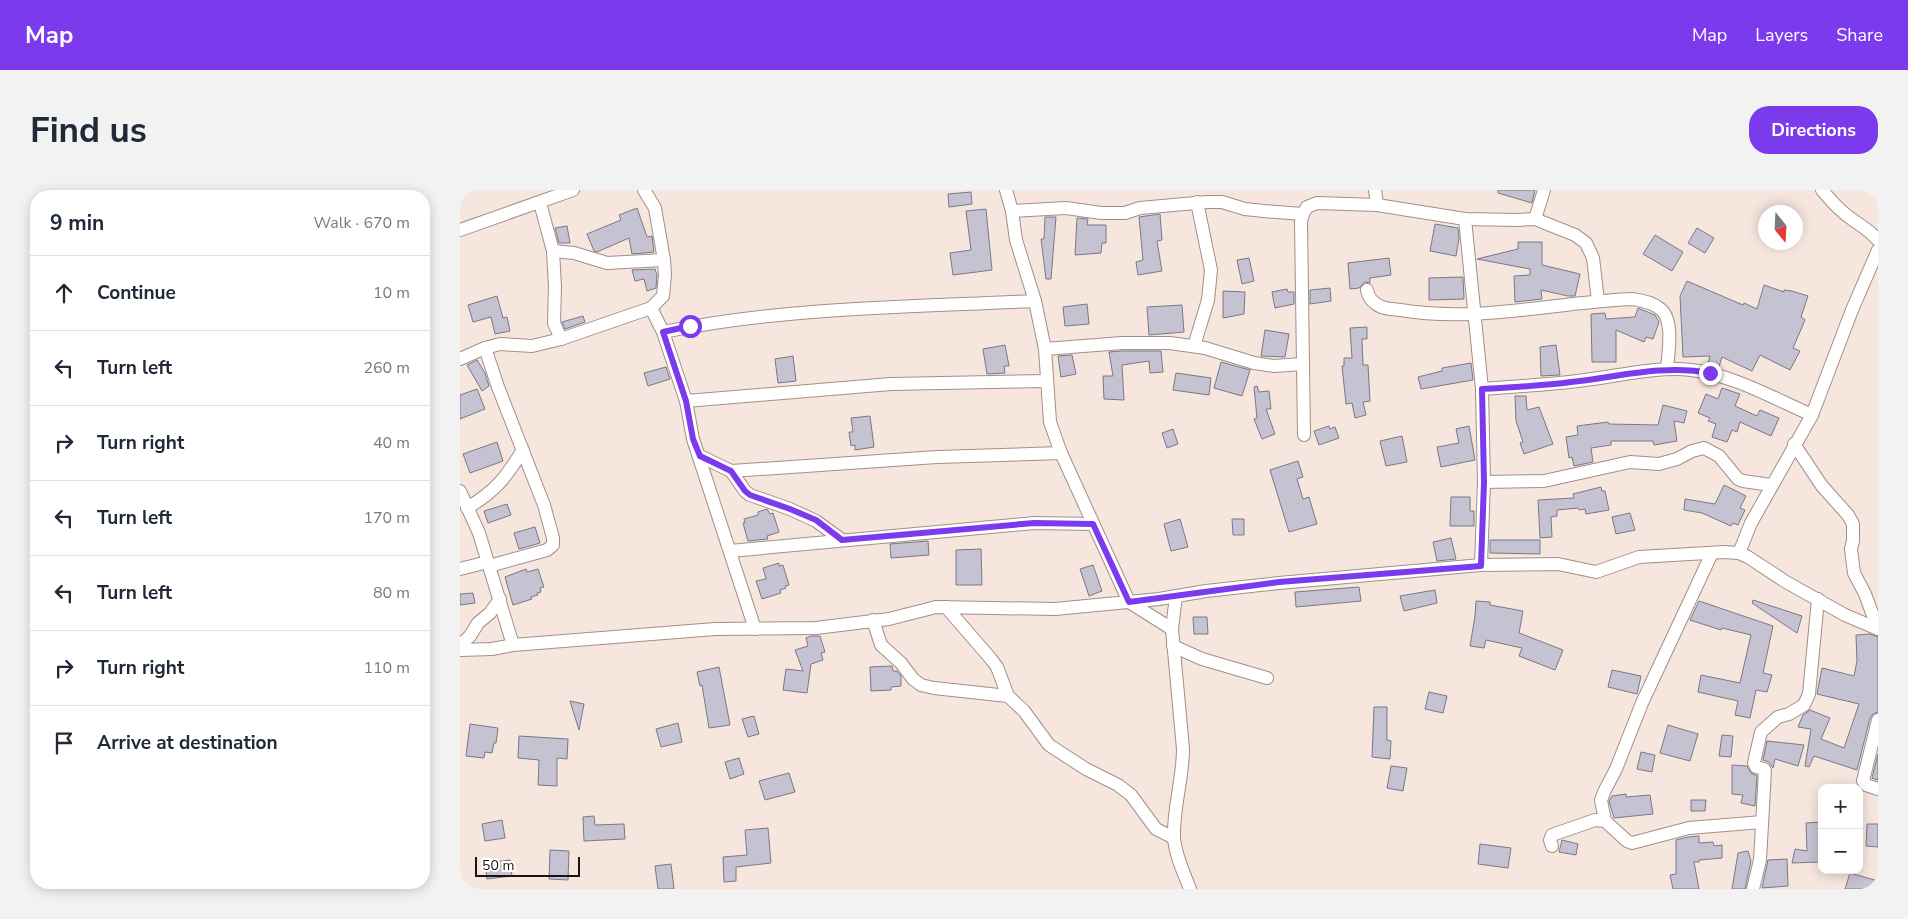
<!DOCTYPE html>
<meta charset="utf-8">
<style>
:root{--surface:#fff;--page:#f2f2f3;--text:#1f2937;--muted:#747a83;--line:#e0e1e3;--accent:#7c3aed}
body{margin:0;font-family:"Nunito Sans",sans-serif;background:var(--page);color:var(--text)}
.controls{position:absolute;right:15px;bottom:15px;display:grid;overflow:hidden;border-radius:10px;box-shadow:0 2px 12px #0003}
.controls button{width:45px;height:45px;display:grid;place-items:center;padding:0;border:0;border-bottom:1px solid var(--line);background:var(--surface);color:var(--text);font:25px sans-serif}
.compass{position:absolute;left:1298px;top:15px;width:45px;height:45px;border-radius:50%;background:var(--surface);box-shadow:0 2px 12px #0003;rotate:162deg}
.scale{position:absolute;left:15px;bottom:12px;width:105px;box-sizing:border-box;padding-left:5px;border:2px solid #191411;border-top:0;font-size:14px;line-height:18px;white-space:nowrap;color:#191411;-webkit-text-stroke:4px #fff;paint-order:stroke}
.stop{position:absolute;width:15px;height:15px;margin:-11px;border:4px solid #7c3aed;border-radius:50%;background:#fff}
.stop.end{background:#7c3aed;border-color:#fff;box-shadow:0 1px 5px #0008}
.list{margin:0;padding:0;list-style:none}
h2{display:flex;justify-content:space-between;align-items:center;height:65px;margin:0;padding:0 20px;font-size:21px}
h2 small{font-size:16px;font-weight:400;color:var(--muted)}
.list li{display:grid;grid-template-columns:32px 1fr auto;gap:15px;align-items:center;box-sizing:border-box;height:75px;padding:0 20px;border-top:1px solid var(--line)}
.list b{display:block;font-size:19px;white-space:nowrap}
.list em{font-size:16px;font-style:normal;color:var(--muted)}
.icon{flex:none;width:28px;height:28px;fill:none;stroke:currentColor;stroke-width:2;stroke-linecap:round;stroke-linejoin:round}
.map{position:relative;flex:none;width:1418px;height:699px;overflow:hidden;border-radius:20px}
header{display:flex;align-items:center;gap:30px;box-sizing:border-box;height:70px;padding:0 25px;background:var(--accent);color:#fff}
header strong{font-size:24px}
nav{display:flex;gap:28px;margin-inline-start:auto;font-size:18px}
.intro{display:flex;align-items:center;justify-content:space-between;box-sizing:border-box;height:120px;padding:0 30px}
h1{margin:0;font-size:35px}
.button{padding:12px 22px;border-radius:20px;background:var(--accent);color:#fff;font-size:18px;font-weight:700}
main{display:flex;gap:30px;padding:0 30px}
aside{flex:1;background:var(--surface);border-radius:20px;box-shadow:0 2px 12px #0003}
.map>svg:first-child{display:block}
.building{fill:#c5c3d2;stroke:#7a7886}
.lines{fill:none;stroke-linecap:round;stroke-linejoin:round}
.minor-casing{stroke:#9f9089;stroke-width:14}
.minor{stroke:#fff;stroke-width:12}
.route{stroke:#7c3aed;stroke-width:6}
</style>
<header>
<strong>Map</strong>
<nav><a>Map</a><a>Layers</a><a>Share</a></nav>
</header>
<div class="intro"><h1>Find us</h1><a class="button">Directions</a></div>
<main>
<aside>
<h2>9 min<small>Walk · 670 m</small></h2>
<ul class="list">
<li><svg class="icon" aria-label="ahead" viewBox="0 0 24 24"><path d="M12 20V5M6 11l6-6 6 6"/></svg><div><b>Continue</b></div><em>10 m</em></li>
<li><svg class="icon" aria-label="left" viewBox="0 0 24 24"><path d="M17 20v-9H6M10 6l-5 5 5 5"/></svg><div><b>Turn left</b></div><em>260 m</em></li>
<li><svg class="icon" aria-label="right" viewBox="0 0 24 24"><path d="M7 20v-9h11M14 6l5 5-5 5"/></svg><div><b>Turn right</b></div><em>40 m</em></li>
<li><svg class="icon" aria-label="left" viewBox="0 0 24 24"><path d="M17 20v-9H6M10 6l-5 5 5 5"/></svg><div><b>Turn left</b></div><em>170 m</em></li>
<li><svg class="icon" aria-label="left" viewBox="0 0 24 24"><path d="M17 20v-9H6M10 6l-5 5 5 5"/></svg><div><b>Turn left</b></div><em>80 m</em></li>
<li><svg class="icon" aria-label="right" viewBox="0 0 24 24"><path d="M7 20v-9h11M14 6l5 5-5 5"/></svg><div><b>Turn right</b></div><em>110 m</em></li>
<li><svg class="icon" aria-label="arrive" viewBox="0 0 24 24"><path d="M6 21V4h12l-3 4 3 4H6"/></svg><div><b>Arrive at destination</b></div></li>
</ul>
</aside>
<div class="map">
<svg width="1418" height="699" viewBox="0 0 1418 699">
<rect width="100%" height="100%" fill="#f6e6de"/>
<g class="building">
<polygon points="1038,0 1075,0 1072,13 1038,3"/>
<polygon points="511,2 512,14 489,17 488,4"/>
<polygon points="177,18 187,47 192,46 194,62 172,64 169,48 137,62 134,61 127,44 161,30 159,25"/>
<polygon points="526,19 532,80 493,85 490,63 511,60 506,21"/>
<polygon points="700,24 702,50 697,51 702,81 678,85 676,72 683,70 679,27"/>
<polygon points="585,27 596,27 591,89 586,89 581,49 584,49"/>
<polygon points="617,28 628,29 627,35 646,35 646,53 642,53 641,63 615,65"/>
<polygon points="975,34 998,38 999,49 996,66 970,61"/>
<polygon points="107,36 110,53 99,53 95,38"/>
<polygon points="1237,38 1254,48 1245,63 1228,53"/>
<polygon points="1195,45 1223,62 1212,81 1183,64"/>
<polygon points="1058,52 1082,52 1082,75 1120,84 1115,106 1108,106 1081,100 1082,109 1055,112 1054,86 1070,85 1070,79 1017,69 1058,59"/>
<polygon points="789,68 794,91 782,94 777,70"/>
<polygon points="929,68 931,85 910,88 910,93 905,92 899,98 890,99 888,73"/>
<polygon points="195,79 197,85 196,98 187,101 184,89 175,91 172,80"/>
<polygon points="1003,87 1004,109 969,110 969,88"/>
<polygon points="1227,91 1283,115 1284,113 1297,119 1304,95 1324,102 1324,100 1332,101 1348,106 1341,127 1345,130 1333,158 1340,161 1330,180 1300,165 1292,181 1262,167 1259,177 1248,173 1250,166 1223,167 1220,106"/>
<polygon points="870,98 871,111 850,114 850,100"/>
<polygon points="827,99 828,102 834,102 834,114 815,118 812,102"/>
<polygon points="763,101 785,102 784,124 763,128"/>
<polygon points="37,106 43,128 47,127 50,141 35,144 31,127 13,132 8,115"/>
<polygon points="627,114 629,134 605,136 603,117"/>
<polygon points="722,115 724,142 689,145 687,117"/>
<polygon points="1178,118 1195,125 1199,132 1193,149 1186,147 1184,152 1156,140 1156,172 1132,172 1131,124 1145,123 1146,129 1175,127"/>
<polygon points="123,126 125,132 105,139 102,132"/>
<polygon points="907,137 907,149 902,149 903,175 908,175 910,211 903,212 906,225 895,228 892,213 886,214 882,176 884,176 884,168 892,168 890,138"/>
<polygon points="805,140 829,144 825,167 801,166"/>
<polygon points="545,155 549,176 544,176 545,183 527,184 523,159"/>
<polygon points="1096,155 1100,185 1081,186 1080,157"/>
<polygon points="662,161 701,161 703,182 690,183 689,171 662,175 664,210 644,209 643,186 653,186 649,162"/>
<polygon points="612,165 616,184 601,187 598,166"/>
<polygon points="333,166 336,191 318,193 315,169"/>
<polygon points="17,170 25,183 29,196 22,201 7,175"/>
<polygon points="761,172 790,180 782,206 754,198"/>
<polygon points="1011,173 1013,190 961,199 958,187 982,181 982,178"/>
<polygon points="206,177 210,189 188,196 184,183"/>
<polygon points="716,183 751,188 749,205 713,200"/>
<polygon points="797,196 799,202 809,201 811,219 806,219 815,244 802,249 794,229 797,228 794,197"/>
<polygon points="1262,198 1280,204 1275,216 1297,226 1300,220 1319,228 1311,246 1280,232 1277,242 1272,240 1267,252 1252,247 1256,234 1248,231 1250,228 1238,223 1246,204 1258,209"/>
<polygon points="17,199 25,219 0,229 0,205"/>
<polygon points="1055,206 1066,206 1067,220 1079,217 1093,254 1064,264 1060,253 1063,252 1056,231"/>
<polygon points="1203,215 1227,221 1224,233 1214,231 1217,251 1194,255 1193,251 1151,251 1151,255 1131,258 1133,272 1114,276 1112,267 1109,268 1106,247 1118,245 1117,236 1148,232 1149,234 1198,235"/>
<polygon points="410,226 414,257 395,260 395,255 391,256 389,242 393,242 391,228"/>
<polygon points="869,236 870,239 875,237 879,248 859,255 854,241"/>
<polygon points="1009,236 1015,270 981,277 977,257 999,253 996,239"/>
<polygon points="713,239 718,254 707,258 702,243"/>
<polygon points="942,246 947,272 926,276 920,251"/>
<polygon points="37,252 43,271 10,283 3,264"/>
<polygon points="838,271 843,287 837,289 843,309 849,307 857,334 829,342 810,280"/>
<polygon points="1264,295 1286,306 1280,318 1285,320 1278,335 1273,333 1271,336 1242,323 1224,320 1225,309 1255,314"/>
<polygon points="1141,297 1142,301 1145,301 1149,320 1126,324 1125,319 1119,320 1118,318 1097,320 1097,326 1091,327 1092,347 1080,348 1078,310 1114,308 1113,304"/>
<polygon points="991,307 1010,307 1010,321 1014,321 1014,336 990,336"/>
<polygon points="47,314 51,325 28,333 24,321"/>
<polygon points="307,319 310,324 313,323 319,342 307,346 308,349 288,351 283,333 285,333 284,329 298,325 298,322"/>
<polygon points="1170,323 1175,340 1156,344 1152,327"/>
<polygon points="720,329 728,357 711,361 704,334"/>
<polygon points="772,329 784,329 784,345 773,345"/>
<polygon points="75,337 80,353 59,359 54,343"/>
<polygon points="991,348 996,369 977,371 973,352"/>
<polygon points="1030,350 1080,350 1080,364 1030,363"/>
<polygon points="468,351 469,365 431,368 430,354"/>
<polygon points="521,359 522,395 496,395 496,360"/>
<polygon points="319,373 319,376 323,375 329,395 325,396 326,398 320,400 321,403 302,409 296,391 306,389 303,378"/>
<polygon points="633,375 642,401 629,406 620,379"/>
<polygon points="66,379 67,382 78,379 84,397 80,398 81,402 77,403 78,405 71,407 72,409 53,415 45,387"/>
<polygon points="899,397 901,411 836,417 835,402"/>
<polygon points="975,400 977,413 944,421 940,406"/>
<polygon points="13,403 15,413 0,415 0,404"/>
<polygon points="1293,410 1342,426 1337,443 1292,413"/>
<polygon points="1016,411 1030,412 1030,415 1063,421 1059,443 1103,460 1095,480 1059,466 1062,458 1026,450 1024,458 1010,456 1015,426"/>
<polygon points="1239,411 1313,436 1303,483 1312,485 1307,502 1296,500 1290,528 1275,525 1278,511 1238,502 1241,485 1280,493 1291,445 1262,438 1261,440 1230,430"/>
<polygon points="733,427 747,427 748,444 734,444"/>
<polygon points="1410,444 1418,447 1418,522 1413,524 1410,528 1397,580 1354,566 1349,577 1345,576 1351,539 1338,537 1343,525 1350,520 1370,528 1361,549 1384,558 1399,514 1357,504 1362,478 1394,486 1397,471 1396,445"/>
<polygon points="351,446 360,446 365,462 361,463 363,470 351,474 347,503 323,500 326,479 343,481 335,460 348,456 346,448"/>
<polygon points="432,476 433,481 437,481 441,486 441,496 431,497 431,500 411,501 410,477"/>
<polygon points="259,477 270,535 249,538 242,495 240,496 237,482"/>
<polygon points="1152,480 1181,486 1177,504 1148,497"/>
<polygon points="969,502 987,506 983,523 965,519"/>
<polygon points="110,511 124,514 119,540"/>
<polygon points="914,517 927,517 927,550 931,551 930,569 912,567"/>
<polygon points="294,526 299,544 288,547 282,529"/>
<polygon points="218,533 222,552 201,557 196,539"/>
<polygon points="10,534 38,538 36,553 34,553 32,563 25,562 24,568 6,566"/>
<polygon points="1208,535 1238,544 1230,571 1200,563"/>
<polygon points="1262,545 1273,546 1271,567 1259,566"/>
<polygon points="59,546 108,549 107,569 97,568 97,596 78,595 79,570 58,568"/>
<polygon points="1307,551 1344,555 1338,576 1315,569 1313,578 1309,572 1303,570"/>
<polygon points="1181,562 1195,565 1192,582 1177,579"/>
<polygon points="1418,564 1418,590 1412,588"/>
<polygon points="279,568 284,584 270,589 265,572"/>
<polygon points="1272,575 1287,576 1291,583 1297,586 1295,616 1281,613 1283,605 1272,604"/>
<polygon points="931,576 947,578 943,601 927,598"/>
<polygon points="329,583 335,602 305,610 299,591"/>
<polygon points="1166,604 1166,607 1190,605 1193,624 1154,628 1149,611 1152,606"/>
<polygon points="1231,610 1246,610 1245,621 1231,621"/>
<polygon points="134,626 135,635 164,634 165,649 124,651 123,627"/>
<polygon points="42,630 45,648 25,651 22,634"/>
<polygon points="1362,632 1362,659 1360,672 1332,673 1335,659 1347,661 1346,633"/>
<polygon points="1407,634 1418,634 1418,657 1406,656"/>
<polygon points="308,638 311,673 276,677 276,691 264,692 263,667 287,665 285,640"/>
<polygon points="1239,646 1239,653 1253,652 1254,656 1262,655 1262,668 1239,670 1239,672 1234,672 1239,699 1213,699 1210,685 1216,684 1216,650 1228,647"/>
<polygon points="1102,650 1118,654 1116,665 1099,662"/>
<polygon points="1020,654 1051,658 1048,678 1018,674"/>
<polygon points="90,660 109,661 108,690 89,689"/>
<polygon points="1288,661 1291,671 1285,699 1272,699 1278,663"/>
<polygon points="1327,669 1328,696 1302,698 1308,670"/>
<polygon points="50,670 52,686 27,689 25,673"/>
<polygon points="211,674 214,699 198,699 195,676"/>
<polygon points="1390,683 1418,691 1418,699 1385,699"/>
</g>
<g class="lines">
<defs>
<g id="minor">
<polyline points="546,0 552,21 556,50 575,111 585,159 590,232 601,263 669,412 712,439"/>
<polyline points="915,0 917,15"/>
<path d="M 1362,0 C 1371,11 1381,22 1393,30 C 1403,37 1410,41 1418,50"/>
<polyline points="552,21 606,18 641,23 665,23 680,18 747,12 762,12 785,19 804,21 843,24"/>
<polyline points="1005,29 1022,199 1024,292 1021,375"/>
<polyline points="1075,29 1084,0"/>
<polyline points="0,40 113,0"/>
<polyline points="93,61 114,63 147,73 204,70"/>
<path d="M 907,100 C 908,105 910,110 915,113 C 921,119 932,119 940,120 C 1018,133 1095,112 1173,109 C 1182,111 1192,112 1199,118 C 1215,128 1208,163 1207,179"/>
<polyline points="191,118 203,142 226,211 233,249 295,439"/>
<path d="M 203,142 C 325,117 451,117 575,111"/>
<polyline points="101,149 191,118 203,106 205,85 204,70 195,18 184,0"/>
<polyline points="734,156 748,110 751,80 737,12"/>
<polyline points="25,158 38,197 84,315 93,348 93,355 87,360 29,376"/>
<polyline points="585,159 662,153 710,153 745,158 794,173 814,176 843,174"/>
<polyline points="0,169 25,158 40,154 72,156 101,149 94,133 95,96 93,61 80,13"/>
<path d="M 1022,199 C 1056,196 1091,195 1125,190 C 1158,186 1198,176 1231,180 C 1271,184 1315,209 1352,225"/>
<polyline points="226,211 431,194 587,191"/>
<polyline points="844,245 841,32 843,24 847,17 857,13 917,15 1005,29 1057,30 1075,29 1115,45 1126,53 1133,68 1138,111"/>
<polyline points="1334,254 1362,296 1388,325 1393,334 1393,351 1391,359 1394,383 1405,404 1418,439"/>
<polyline points="240,266 271,281 285,301 290,305 330,319 356,331 382,350"/>
<polyline points="271,281 477,267 601,263"/>
<polyline points="1024,292 1084,291 1170,272 1199,274 1217,269 1232,261 1244,258 1259,266 1278,289 1283,291 1311,295"/>
<polyline points="0,301 19,343 53,455"/>
<path d="M 7,318 C 36,301 46,287 63,260"/>
<polyline points="270,361 574,333 633,334"/>
<polyline points="1279,363 1291,333 1352,225 1392,120 1418,60"/>
<polyline points="0,379 28,372"/>
<path d="M 716,406 L 712,439 L 723,559 C 723,589 713,618 714,647 C 715,665 724,683 730,699"/>
<polyline points="486,417 531,469 537,477 548,506 564,521 589,555 626,579 658,595 671,605 696,639 714,648"/>
<polyline points="413,430 421,455 441,473 453,489 461,495 474,498 548,506"/>
<polyline points="0,455 10,446 18,433 30,423 40,409"/>
<polyline points="713,456 742,469 807,488"/>
<polyline points="0,460 32,459 53,455 255,439 356,438 429,429 476,417 595,419 699,409 746,401 819,393 1021,375 1098,374 1136,382 1179,367 1264,362 1279,363 1288,367 1326,392 1385,425 1418,439"/>
<polyline points="1418,530 1403,591 1406,595 1418,599"/>
<polyline points="1145,631 1141,610 1145,600 1156,579 1182,513 1252,363"/>
<polyline points="1092,656 1090,650 1092,645 1135,630 1145,631 1167,651 1172,653 1229,638 1302,632"/>
<polyline points="1293,699 1300,670 1305,581 1304,579 1296,577 1294,573 1301,542 1318,527 1329,524 1344,515 1349,504 1358,409"/>
</g>
</defs>
<use href="#minor" class="minor-casing"/>
<use href="#minor" class="minor"/>
</g>
<g class="lines">
<path class="route" d="M 230,136 L 203,142 L 226,211 L 233,249 L 240,266 L 271,281 L 285,301 L 290,305 L 330,319 L 356,330 L 382,350 L 574,333 L 633,334 L 669,412 L 819,392 L 1021,376 L 1024,292 L 1022,199 C 1052,197 1082,196 1111,192 C 1157,187 1204,174 1250,183"/>
</g>
</svg>
<div class="controls">
<button>+</button>
<button>−</button>
</div>
<svg class="compass" viewBox="-18 -18 36 36"><path d="M0-13l5 13h-10z" fill="#e53935"/><path d="M0 13l5-13h-10z" fill="#747a83"/></svg>
<div class="scale">50 m</div>
<div class="stop" style="left:230px;top:136px"></div>
<div class="stop end" style="left:1250px;top:183px"></div>
</div>
</main>
